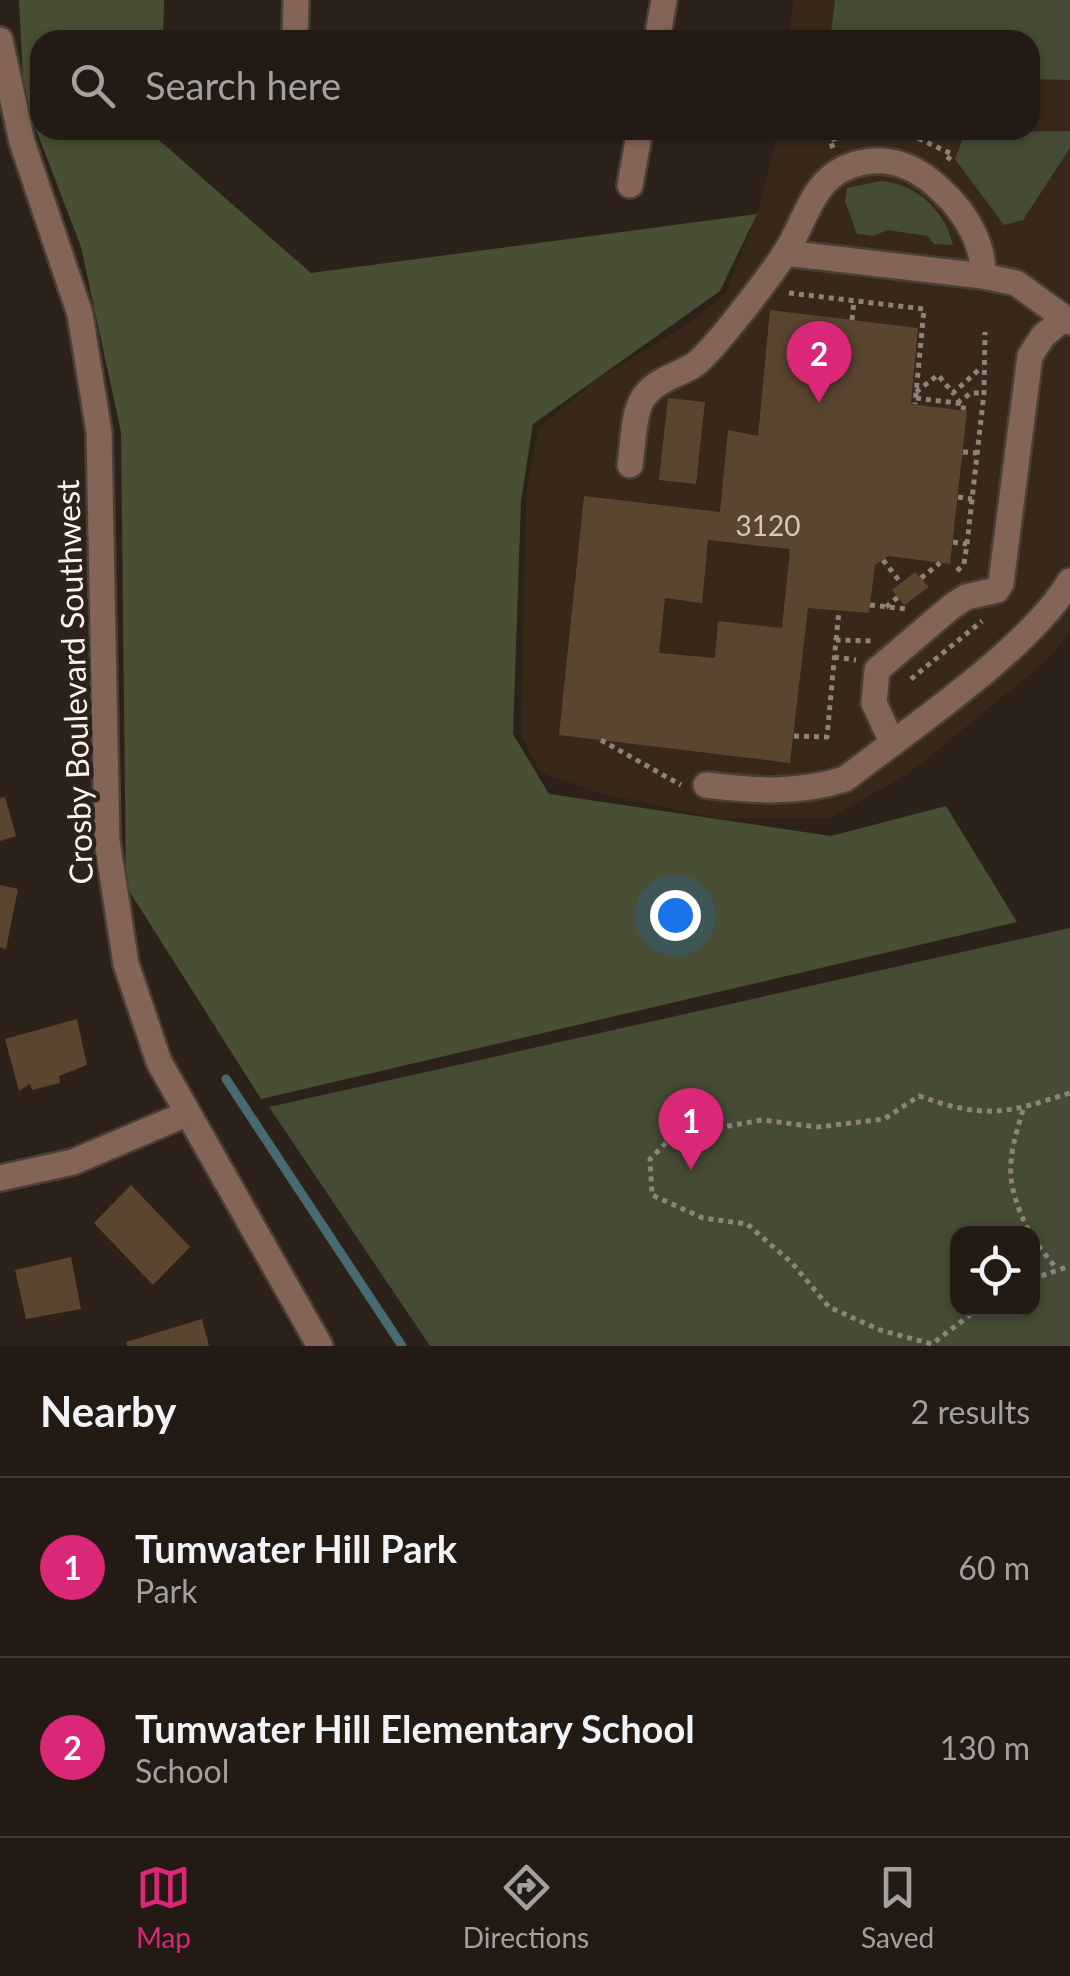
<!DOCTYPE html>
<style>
:root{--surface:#221a13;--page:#2e2721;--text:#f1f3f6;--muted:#a2a1a0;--line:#3f3833;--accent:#db2777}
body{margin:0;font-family:Lato,sans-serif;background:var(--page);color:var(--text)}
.controls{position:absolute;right:30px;bottom:30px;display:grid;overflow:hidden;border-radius:20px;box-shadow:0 2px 8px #0004}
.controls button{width:90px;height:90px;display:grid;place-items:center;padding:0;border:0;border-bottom:2px solid var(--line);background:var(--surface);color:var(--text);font:50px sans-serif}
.you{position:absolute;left:675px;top:915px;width:35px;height:35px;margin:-25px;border:8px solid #fff;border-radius:50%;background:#1a73e8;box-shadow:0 0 0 15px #1a73e833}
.badge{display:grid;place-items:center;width:65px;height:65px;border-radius:50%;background:var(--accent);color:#fff;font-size:32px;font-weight:700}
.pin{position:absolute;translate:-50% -82px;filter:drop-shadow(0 2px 5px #0008)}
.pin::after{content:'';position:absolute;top:52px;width:35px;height:30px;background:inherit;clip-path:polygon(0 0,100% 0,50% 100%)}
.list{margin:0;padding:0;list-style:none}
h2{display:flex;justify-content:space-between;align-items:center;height:130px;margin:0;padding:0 40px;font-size:42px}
h2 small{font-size:32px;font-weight:400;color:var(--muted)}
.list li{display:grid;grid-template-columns:65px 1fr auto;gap:30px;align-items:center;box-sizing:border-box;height:180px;padding:0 40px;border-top:2px solid var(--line)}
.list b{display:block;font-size:38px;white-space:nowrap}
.list p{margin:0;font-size:32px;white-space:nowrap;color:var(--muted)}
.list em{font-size:32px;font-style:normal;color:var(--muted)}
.icon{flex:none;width:55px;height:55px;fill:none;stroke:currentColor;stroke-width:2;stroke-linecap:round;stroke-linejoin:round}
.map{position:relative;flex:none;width:1070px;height:1346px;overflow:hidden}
.search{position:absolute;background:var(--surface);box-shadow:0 2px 8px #0004;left:30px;right:30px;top:30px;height:110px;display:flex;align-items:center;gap:25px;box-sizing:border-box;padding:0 35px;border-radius:30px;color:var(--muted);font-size:38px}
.sheet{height:490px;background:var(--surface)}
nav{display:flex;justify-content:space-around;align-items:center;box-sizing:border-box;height:140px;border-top:2px solid var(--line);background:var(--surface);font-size:28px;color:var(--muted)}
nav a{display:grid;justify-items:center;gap:5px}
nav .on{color:var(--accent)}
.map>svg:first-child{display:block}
.built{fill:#382819}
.green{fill:#454b34;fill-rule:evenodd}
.forest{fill:#484f34}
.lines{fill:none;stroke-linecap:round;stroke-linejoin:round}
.stream{stroke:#476b73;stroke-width:9}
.building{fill:#5a4530;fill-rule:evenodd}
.minor-casing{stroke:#4a3f37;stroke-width:30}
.path{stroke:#8d837b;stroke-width:5;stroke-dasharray:5 5;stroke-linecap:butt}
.minor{stroke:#846456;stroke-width:25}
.labels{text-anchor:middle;stroke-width:9;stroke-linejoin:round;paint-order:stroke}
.number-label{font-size:28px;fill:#d3c8be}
.street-label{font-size:32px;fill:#fbf3ed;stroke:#2d2219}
</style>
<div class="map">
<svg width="1070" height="1346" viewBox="0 0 1070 1346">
<rect width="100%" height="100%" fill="#2d2219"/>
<polygon class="built" points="793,0 1070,0 1070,632 1046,661 908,774 831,817 721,819 598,793 540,772 521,735 526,497 538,428 597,379 690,323 726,293 760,204 778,130 1030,130 1030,40 789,40"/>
<g class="green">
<polygon points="835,0 1070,0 1070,80 1030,79 1030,40 830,40"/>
<polygon points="1070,131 1070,148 1023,220 1004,225 955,159 964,136 973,132"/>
<path d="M 881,181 C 916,184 945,210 953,245 L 934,244 L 928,236 L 887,230 L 874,236 L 857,234 L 845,201 L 847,188 Z"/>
<path d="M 1070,928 L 1070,1346 L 430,1346 L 269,1107 ZM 958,1234 L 1032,1234 L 1032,1308 L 958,1308 Z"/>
</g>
<polygon class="forest" points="19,0 164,0 163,40 40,40 40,130 160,130 160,141 311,273 757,214 720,291 533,424 521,501 513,734 549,794 831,836 946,806 1017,922 261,1099 126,886 121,432 81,247 24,98"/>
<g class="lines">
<polyline class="stream" points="226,1079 402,1346"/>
</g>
<g class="building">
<path d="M 770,310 L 918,328 L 911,404 L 967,411 L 950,564 L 888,556 L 875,565 L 869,613 L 808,608 L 790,763 L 559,735 L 584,496 L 720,512 L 728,430 L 758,436 ZM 708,540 L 790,549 L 782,628 L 718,621 L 715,658 L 659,653 L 665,598 L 702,603 Z"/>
<polygon points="668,398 705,402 696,484 659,480"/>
<polygon points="915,572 929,587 904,605 892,590"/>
<polygon points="5,797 16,836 0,841 0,798"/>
<polygon points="0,885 18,889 6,949 0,947"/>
<polygon points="77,1019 87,1065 59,1076 60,1083 32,1090 30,1084 19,1091 5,1039"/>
<polygon points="131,1185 190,1247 153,1285 94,1223"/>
<polygon points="71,1257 81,1309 26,1319 15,1270"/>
<polygon points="202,1319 209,1346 127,1346 126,1342"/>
</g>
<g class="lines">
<defs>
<g id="minor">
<polyline points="0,40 22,142 80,314 99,432 107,841 126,964 159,1062 320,1346"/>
<polyline points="295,40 296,0"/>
<polyline points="657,40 664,0"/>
<polyline points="630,185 640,130"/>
<polyline points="785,253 983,276"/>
<path d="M 630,465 C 633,446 633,413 643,398 C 656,379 677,376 694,365 C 712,353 771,275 785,253 C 805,224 810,184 845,168 C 882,152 914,164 941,190 C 965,212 984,243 983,276 L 1016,283 L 1070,322"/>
<polyline points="892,742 874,703 877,670 951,607 966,597 997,590 1001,583 1030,356 1043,336 1062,320"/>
<path d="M 706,785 C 756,791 797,794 845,779 C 912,727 1028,650 1070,581"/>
<polyline points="0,1178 73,1162 186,1114"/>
</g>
</defs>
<use href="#minor" class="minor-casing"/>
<g class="path">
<polyline points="900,130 952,154 946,162"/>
<polyline points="833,148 830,140 865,130"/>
<polyline points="789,293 924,309 915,404"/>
<polyline points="852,320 854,301"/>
<polyline points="916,392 938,375 953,393 982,367"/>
<polyline points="916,398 964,404 963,410"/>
<polyline points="957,403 971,393 984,393"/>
<polyline points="963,452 977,453"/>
<polyline points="958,497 972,499"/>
<polyline points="953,542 967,544"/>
<polyline points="883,560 901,583"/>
<polyline points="957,571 964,564 967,544 984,393 985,332"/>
<polyline points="921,578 940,563"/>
<polyline points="870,605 907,609"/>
<polyline points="886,607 898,597"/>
<polyline points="836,640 839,611"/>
<polyline points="834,657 856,660"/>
<polyline points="911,679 982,621"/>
<polyline points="794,736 827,737 836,640 871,641"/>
<polyline points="601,740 681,785"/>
<path d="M 1023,1110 C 1006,1165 1005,1182 1030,1234"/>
<polyline points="1032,1238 1057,1269"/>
<polyline points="1032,1279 1070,1266"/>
<path d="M 979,1308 L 932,1344 L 880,1330 L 829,1307 L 792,1263 L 747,1224 L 703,1218 L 652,1195 L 650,1159 L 673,1136 L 762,1120 L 818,1127 L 884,1119 L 919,1096 C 985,1119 1005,1114 1070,1093"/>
</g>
<use href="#minor" class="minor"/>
</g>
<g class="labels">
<g class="number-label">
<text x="768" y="536">3120</text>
</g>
<g class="street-label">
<text transform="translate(75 682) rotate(-92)" y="11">Crosby Boulevard Southwest</text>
</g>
</g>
</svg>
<div class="controls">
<button><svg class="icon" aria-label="locate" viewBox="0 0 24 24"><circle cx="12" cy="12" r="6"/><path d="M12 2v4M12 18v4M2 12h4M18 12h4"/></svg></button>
</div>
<div class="you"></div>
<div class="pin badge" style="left:691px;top:1170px">1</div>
<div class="pin badge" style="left:819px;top:403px">2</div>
<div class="search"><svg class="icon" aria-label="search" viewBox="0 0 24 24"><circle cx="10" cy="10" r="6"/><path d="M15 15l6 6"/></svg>Search here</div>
</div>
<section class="sheet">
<h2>Nearby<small>2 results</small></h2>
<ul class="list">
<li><span class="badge">1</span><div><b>Tumwater Hill Park</b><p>Park</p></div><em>60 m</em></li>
<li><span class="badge">2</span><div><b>Tumwater Hill Elementary School</b><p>School</p></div><em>130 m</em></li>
</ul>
</section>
<nav>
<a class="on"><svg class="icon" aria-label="map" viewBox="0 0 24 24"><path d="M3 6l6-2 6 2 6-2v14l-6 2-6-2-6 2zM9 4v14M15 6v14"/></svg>Map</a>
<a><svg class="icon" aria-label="directions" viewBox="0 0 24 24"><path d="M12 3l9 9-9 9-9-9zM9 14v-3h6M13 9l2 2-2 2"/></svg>Directions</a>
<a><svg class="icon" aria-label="saved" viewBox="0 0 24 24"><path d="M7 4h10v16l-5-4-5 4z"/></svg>Saved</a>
</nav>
